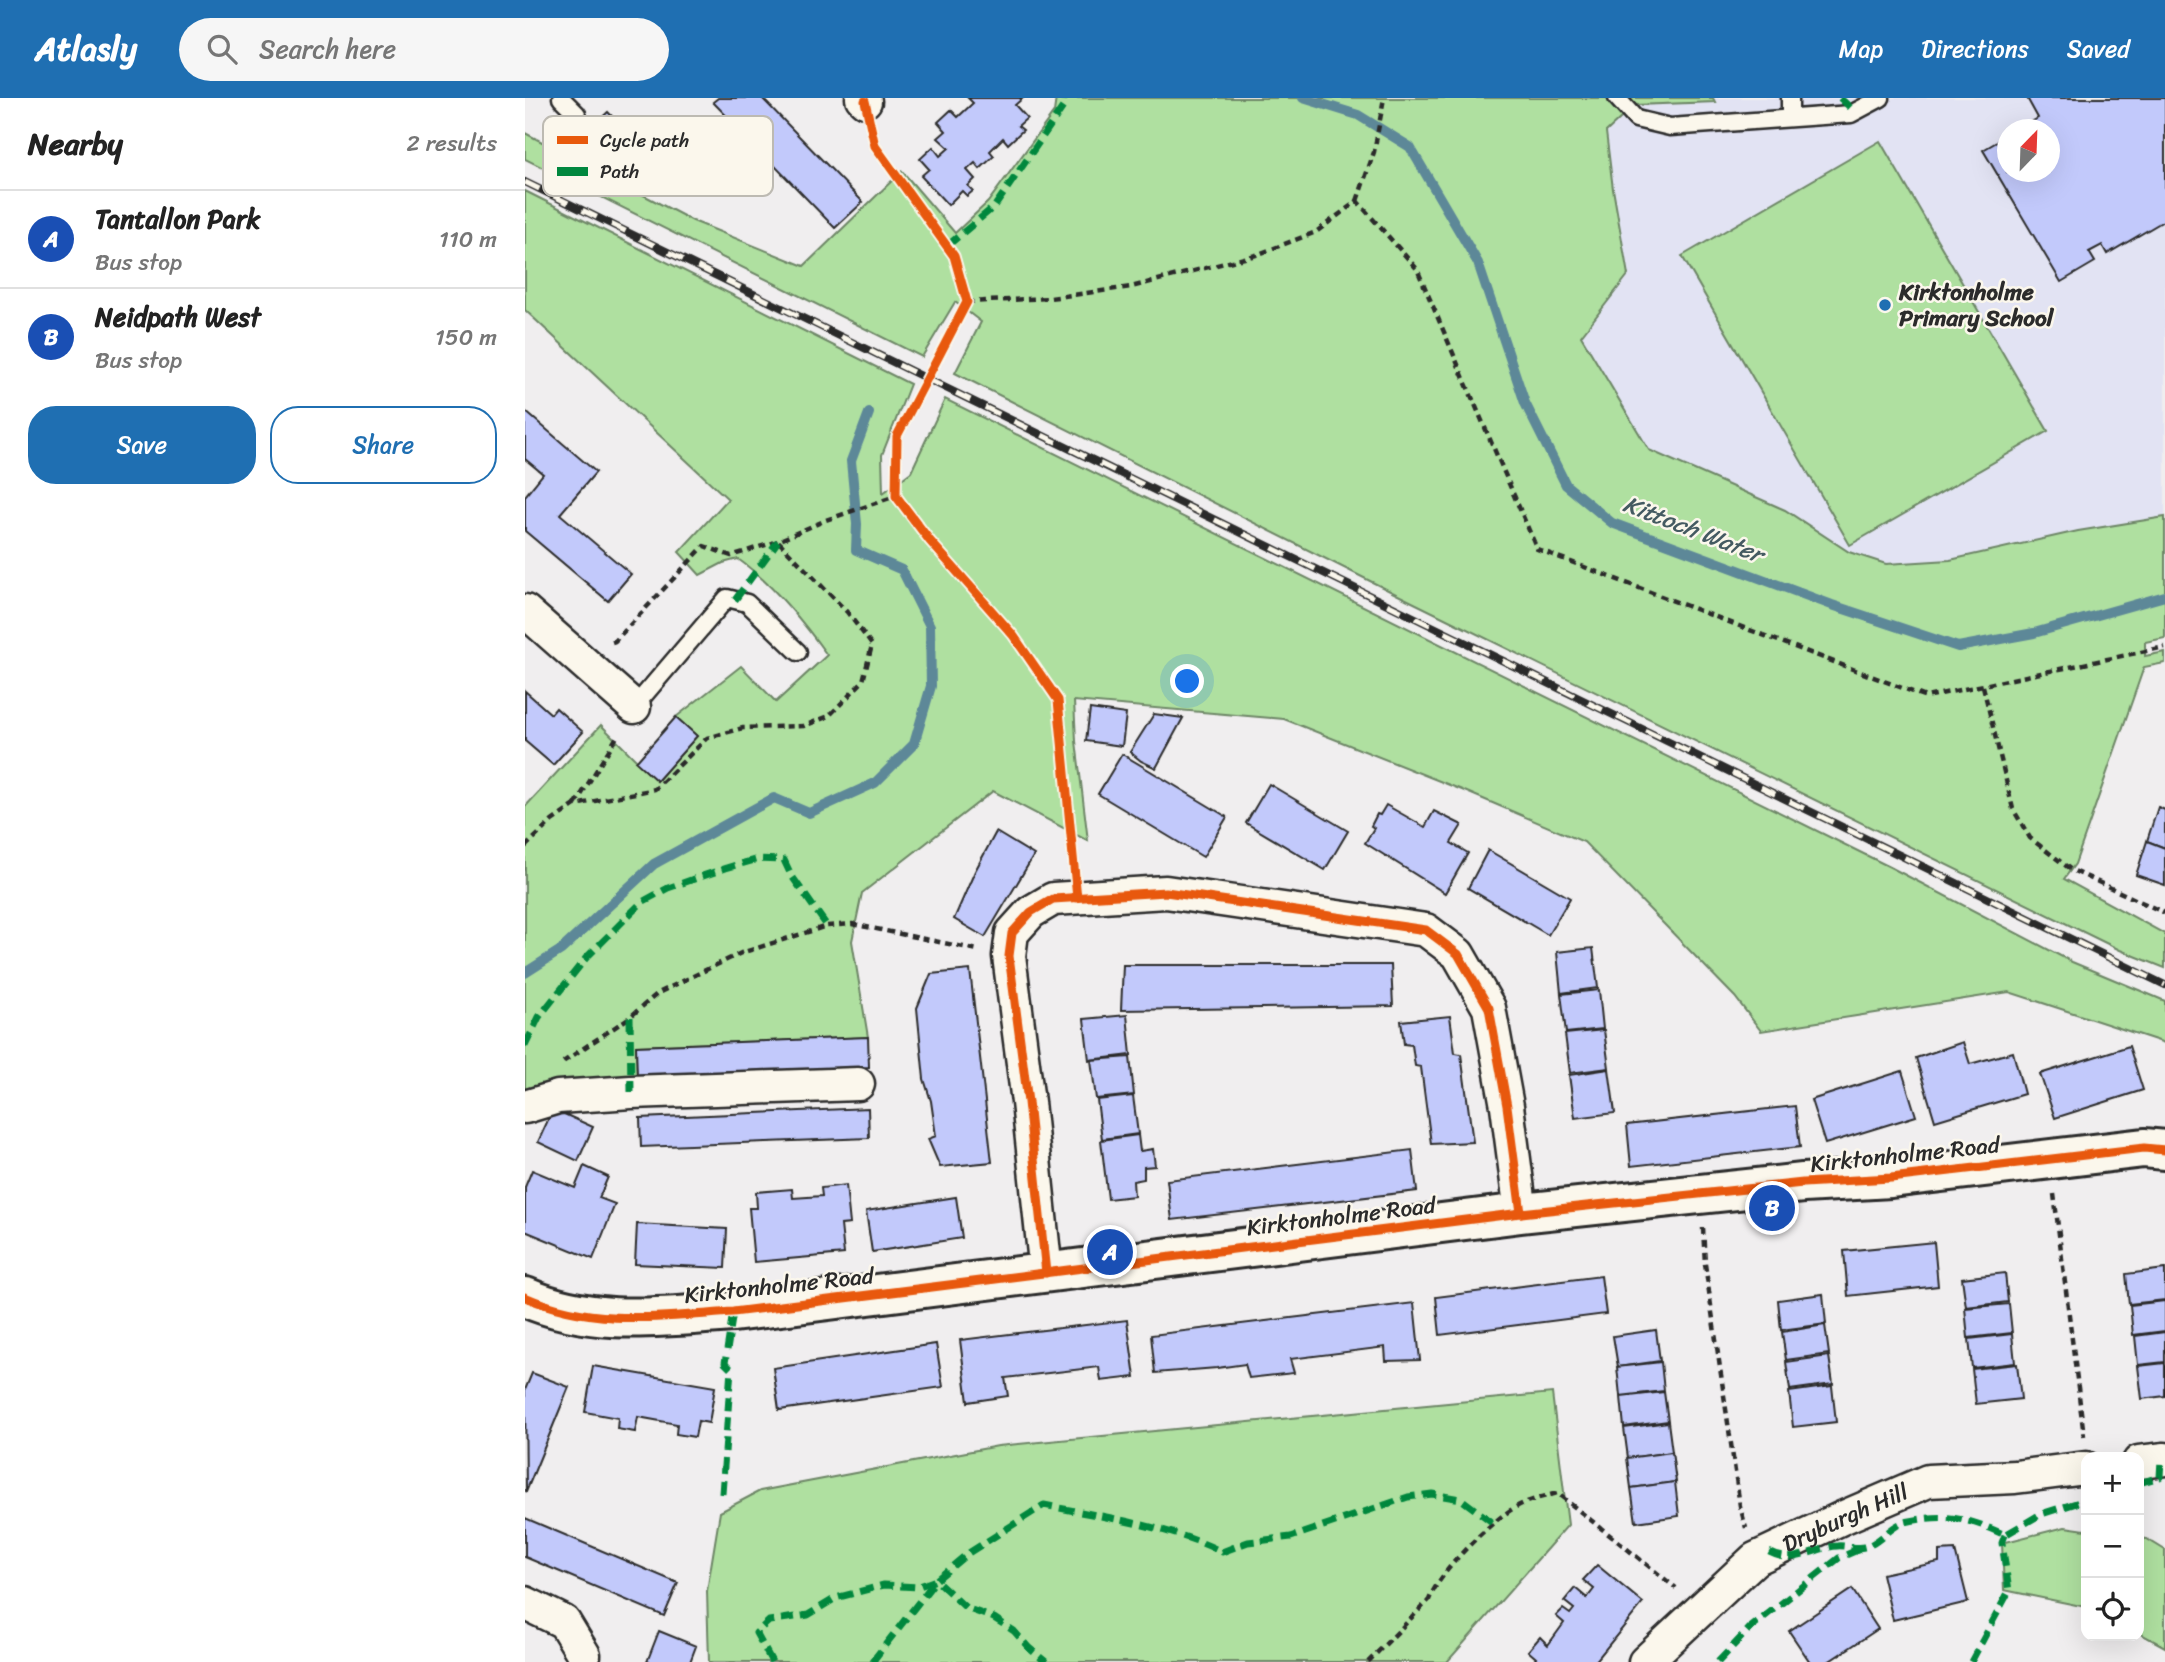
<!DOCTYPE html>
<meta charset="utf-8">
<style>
:root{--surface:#fff;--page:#f6f6f6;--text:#222;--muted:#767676;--line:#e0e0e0;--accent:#1f6fb2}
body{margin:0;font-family:Sriracha,sans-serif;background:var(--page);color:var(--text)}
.controls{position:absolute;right:21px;bottom:21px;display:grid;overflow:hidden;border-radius:14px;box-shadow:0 7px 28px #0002}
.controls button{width:63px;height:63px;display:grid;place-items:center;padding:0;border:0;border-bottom:2px solid var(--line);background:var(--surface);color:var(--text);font:35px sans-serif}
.compass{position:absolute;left:1472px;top:21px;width:63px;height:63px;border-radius:50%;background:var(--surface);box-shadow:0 7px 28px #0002;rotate:23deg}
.you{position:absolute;left:663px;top:584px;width:24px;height:24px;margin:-18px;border:5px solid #fff;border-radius:50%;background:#1a73e8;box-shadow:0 0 0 10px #1a73e833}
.badge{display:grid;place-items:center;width:46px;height:46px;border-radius:50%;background:var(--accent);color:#fff;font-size:23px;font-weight:700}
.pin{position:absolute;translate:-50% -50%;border:4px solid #fff;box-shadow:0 2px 7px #0006}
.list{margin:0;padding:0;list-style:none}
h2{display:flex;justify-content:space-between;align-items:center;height:91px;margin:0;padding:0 28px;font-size:30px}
h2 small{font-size:23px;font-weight:400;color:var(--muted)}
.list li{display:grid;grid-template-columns:46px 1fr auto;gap:21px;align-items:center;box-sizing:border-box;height:98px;padding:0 28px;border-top:2px solid var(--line)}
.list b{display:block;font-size:26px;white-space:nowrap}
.list p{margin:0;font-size:23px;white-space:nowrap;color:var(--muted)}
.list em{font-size:23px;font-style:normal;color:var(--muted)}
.actions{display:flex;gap:14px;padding:21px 28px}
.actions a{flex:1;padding:16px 0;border:2px solid var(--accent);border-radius:28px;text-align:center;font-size:24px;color:var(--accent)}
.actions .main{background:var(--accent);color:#fff}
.icon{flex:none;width:38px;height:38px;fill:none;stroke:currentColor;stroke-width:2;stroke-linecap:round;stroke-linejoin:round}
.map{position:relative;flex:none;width:1640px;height:1564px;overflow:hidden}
header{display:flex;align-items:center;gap:42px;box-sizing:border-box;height:98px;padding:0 35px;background:var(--accent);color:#fff}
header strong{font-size:33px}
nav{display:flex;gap:38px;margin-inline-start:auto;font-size:24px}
.search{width:490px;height:63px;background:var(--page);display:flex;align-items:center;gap:18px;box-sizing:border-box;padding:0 24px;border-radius:38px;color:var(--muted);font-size:26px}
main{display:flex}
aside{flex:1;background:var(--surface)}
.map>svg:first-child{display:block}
.built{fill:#e2e3f3;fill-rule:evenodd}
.green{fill:#afe0a0;stroke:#6d8666;stroke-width:2}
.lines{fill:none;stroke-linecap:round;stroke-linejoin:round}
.stream{stroke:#5d8898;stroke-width:10}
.building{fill:#c2c9fb;stroke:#2b2b2b;stroke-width:2}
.service-casing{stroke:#2b2b2b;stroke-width:21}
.minor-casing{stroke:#2b2b2b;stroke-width:37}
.tertiary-casing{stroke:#2b2b2b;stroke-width:44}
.path{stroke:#2b2b2b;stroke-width:4.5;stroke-dasharray:7 5;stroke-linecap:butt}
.service{stroke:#fbf7ec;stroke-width:16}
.minor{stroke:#fbf7ec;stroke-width:32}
.tertiary{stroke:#fbf7ec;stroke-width:38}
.rail-casing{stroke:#2b2b2b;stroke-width:8}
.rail{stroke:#fbf7ec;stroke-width:5;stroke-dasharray:16;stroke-linecap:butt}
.quiet{stroke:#00873e;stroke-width:7;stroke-dasharray:14 7;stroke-linecap:butt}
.cycleway-casing{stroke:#fbf7ec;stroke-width:13}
.cycleway{stroke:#e8590c;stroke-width:9}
.poi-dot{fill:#1f6fb2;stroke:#fbf7ec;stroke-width:2.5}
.labels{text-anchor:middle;stroke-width:5;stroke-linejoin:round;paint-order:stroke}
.poi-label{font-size:23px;font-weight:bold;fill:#2b2b2b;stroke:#fbf7ec;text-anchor:start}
.street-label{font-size:23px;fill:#2b2b2b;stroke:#fbf7ec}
.water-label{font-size:24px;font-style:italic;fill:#445a61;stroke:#fbf7ec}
.key{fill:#fbf7ec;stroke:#bdbab2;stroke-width:2}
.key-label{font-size:19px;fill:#2b2b2b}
</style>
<header>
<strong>Atlasly</strong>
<div class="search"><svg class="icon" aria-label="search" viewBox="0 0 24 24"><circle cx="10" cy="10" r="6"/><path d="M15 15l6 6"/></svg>Search here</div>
<nav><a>Map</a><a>Directions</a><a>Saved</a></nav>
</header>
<main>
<aside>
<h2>Nearby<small>2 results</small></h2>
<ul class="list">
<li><span class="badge" style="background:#1a4fb4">A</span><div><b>Tantallon Park</b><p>Bus stop</p></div><em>110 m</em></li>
<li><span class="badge" style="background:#1a4fb4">B</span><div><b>Neidpath West</b><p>Bus stop</p></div><em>150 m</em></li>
</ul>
<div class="actions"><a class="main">Save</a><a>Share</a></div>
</aside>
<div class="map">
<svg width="1640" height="1564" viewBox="0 0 1640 1564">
<rect width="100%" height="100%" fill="#f0eeef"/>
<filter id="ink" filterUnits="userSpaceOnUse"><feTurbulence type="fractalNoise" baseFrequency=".0143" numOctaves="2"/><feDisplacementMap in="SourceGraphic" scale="14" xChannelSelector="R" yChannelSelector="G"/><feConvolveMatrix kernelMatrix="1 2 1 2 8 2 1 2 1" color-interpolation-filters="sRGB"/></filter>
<g filter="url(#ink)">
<path class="built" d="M 1188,0 L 1640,0 L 1640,419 L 1553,433 L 1425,462 L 1361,466 L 1324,454 L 1260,412 L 1124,352 L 1056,238 L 1103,177 L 1088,91 L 1081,34 L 1110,7 L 1189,4 ZM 1482,32 L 1524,32 L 1524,74 L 1482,74 Z"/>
<g class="green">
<polygon points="531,0 1188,0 1190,4 1110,7 1081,34 1088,91 1103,177 1056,238 1124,352 1260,412 1324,454 1361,466 1425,462 1553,433 1640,419 1640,540 1620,544 1620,558 1640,554 1640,565 1619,569 1550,766 1539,781 1640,836 1640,870 1595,852 871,496 430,275 456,224 430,204 397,259 0,61 0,35 168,123 279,168 377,73 430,135 463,104 529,14"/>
<polygon points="1355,43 1523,333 1325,447 1157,158"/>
<path d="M 0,93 L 385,286 L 357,357 L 358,395 L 386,374 L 420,301 L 1365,769 L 1547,864 L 1640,903 L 1640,945 L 1484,894 L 1236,933 L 1210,899 L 1059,744 L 937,692 L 759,621 L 549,603 L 551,643 L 563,743 L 468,693 L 337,795 L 327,843 L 343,939 L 111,948 L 112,988 L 0,995 L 0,709 L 76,627 L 132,683 L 172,638 L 151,619 L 216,568 L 251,604 L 302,557 C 277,522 248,486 213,461 L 198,465 L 175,477 L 154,454 L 203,401 L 0,212 Z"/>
<polygon points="1027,1295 1043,1427 922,1564 184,1564 182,1493 195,1414 235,1393 473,1348"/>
<polygon points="1540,1429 1561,1432 1561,1509 1479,1492 1477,1445"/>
<polygon points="1614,1440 1622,1441 1640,1452 1640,1549 1614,1535"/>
</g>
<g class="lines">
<g class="stream">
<polyline points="778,0 833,17 885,49 953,165 1000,305 1041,387 1087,425 1307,507 1433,549 1509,535 1640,498"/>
<polyline points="0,875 36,852 129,766 249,700 284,715 350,685 389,646 406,588 405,528 377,472 331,452 332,426 326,363 344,315"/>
</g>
</g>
<g class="building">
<polygon points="193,0 237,0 338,104 310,130 188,4"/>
<polygon points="443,0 498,0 490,7 502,20 493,28 498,32 483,46 478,40 465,53 469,58 455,71 450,65 442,72 450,81 443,88 448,93 442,98 437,93 423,107 396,78 404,71 395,61 408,49 415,58 424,50 413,40 421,33 413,24 426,12 433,19 448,5"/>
<polygon points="1502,0 1640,0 1640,122 1582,156 1577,147 1564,154 1570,164 1536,184 1458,52 1482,38 1482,74 1524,74 1524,32 1493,32 1513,20"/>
<polygon points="83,14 103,35 93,45 72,24"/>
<polygon points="0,313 71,374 35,416 106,476 83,503 0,433 0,398 18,376 0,361"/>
<polygon points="0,593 26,616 31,610 58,634 28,667 0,643"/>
<polygon points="565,611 601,616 597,648 561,643"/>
<polygon points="629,616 658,620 631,670 616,663 605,654"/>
<polygon points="151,619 172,638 132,683 111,664"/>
<polygon points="597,656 702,719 678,759 573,696"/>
<polygon points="744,686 823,733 800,772 721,725"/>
<polygon points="861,707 900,729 909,713 937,727 926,745 943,755 920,795 840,745 849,730 846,728 852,716 855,717"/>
<polygon points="1633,709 1640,712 1640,750 1622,743"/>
<polygon points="471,734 509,757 460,839 429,821 450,773"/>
<polygon points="1622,743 1640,750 1640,787 1611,777"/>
<polygon points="963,752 1045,800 1023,837 943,790"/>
<polygon points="1068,850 1073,890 1036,895 1032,854"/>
<polygon points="598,867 866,867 868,908 596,912"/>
<polygon points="445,872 467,1064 415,1069 403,1041 411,1038 406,1003 399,981 392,910 406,876"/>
<polygon points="1074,892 1078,931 1041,935 1036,896"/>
<polygon points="602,917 606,957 564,962 559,921"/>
<polygon points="925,918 930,955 936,956 948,1044 906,1046 896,969 890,968 887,947 879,946 876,923"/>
<polygon points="1079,932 1084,970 1045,975 1040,936"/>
<polygon points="343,939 344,969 112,978 111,948"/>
<polygon points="1438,944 1445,966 1488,954 1499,996 1410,1023 1391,960"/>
<polygon points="1604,948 1618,992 1530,1020 1515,976"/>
<polygon points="605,959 609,997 571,1001 566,962"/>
<polygon points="1084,971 1090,1015 1050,1020 1044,977"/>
<polygon points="1377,973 1391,1018 1300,1046 1286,1002"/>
<polygon points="608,998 613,1036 577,1041 572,1002"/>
<polygon points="1270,1008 1275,1049 1106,1068 1102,1027"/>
<polygon points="343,1010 344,1040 116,1049 115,1020"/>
<polygon points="28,1011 68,1029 53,1063 13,1044"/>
<polygon points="613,1037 615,1053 628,1051 630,1068 619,1069 619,1081 608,1083 609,1098 583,1101 576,1042"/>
<polygon points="887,1052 892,1093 647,1122 642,1082"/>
<polygon points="59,1068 83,1079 74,1100 90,1106 68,1161 0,1133 0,1089 7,1072 50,1090"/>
<polygon points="321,1087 325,1126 316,1127 319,1156 229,1164 224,1110 232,1110 231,1094 267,1091 268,1100 297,1098 296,1090"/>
<polygon points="431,1099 437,1140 347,1154 341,1113"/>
<polygon points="112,1126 202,1131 200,1170 110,1166"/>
<polygon points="1409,1144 1413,1188 1323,1198 1319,1153"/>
<polygon points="1640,1171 1640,1202 1604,1206 1601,1176"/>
<polygon points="1480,1175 1483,1204 1441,1209 1437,1180"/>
<polygon points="1076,1178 1081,1216 915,1237 911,1199"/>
<polygon points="1298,1196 1301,1226 1256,1232 1253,1202"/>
<polygon points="1640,1203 1640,1233 1608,1237 1605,1207"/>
<polygon points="889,1205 895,1262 861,1263 860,1249 765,1261 769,1275 724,1280 720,1266 692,1270 630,1275 626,1237"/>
<polygon points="1484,1206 1487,1235 1443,1240 1440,1210"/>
<polygon points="602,1222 610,1279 576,1283 574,1269 480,1280 483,1298 443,1304 435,1242"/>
<polygon points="1300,1227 1304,1256 1261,1262 1257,1234"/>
<polygon points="1131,1232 1135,1263 1093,1269 1088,1238"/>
<polygon points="1640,1234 1640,1264 1613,1267 1610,1238"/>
<polygon points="1487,1236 1490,1265 1447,1270 1444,1241"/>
<polygon points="411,1246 418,1289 254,1312 248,1270"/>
<polygon points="1304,1258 1308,1286 1265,1292 1261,1264"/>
<polygon points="1136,1264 1139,1293 1095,1298 1092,1269"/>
<polygon points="1640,1265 1640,1298 1617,1301 1613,1268"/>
<polygon points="1492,1266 1496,1301 1451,1306 1447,1271"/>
<polygon points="68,1268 190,1289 184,1325 173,1323 170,1339 151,1336 152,1326 113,1319 110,1334 92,1331 93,1320 60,1314"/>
<polygon points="7,1275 44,1289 1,1394 0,1292"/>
<polygon points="1307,1288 1311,1324 1268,1329 1264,1294"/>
<polygon points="1139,1294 1143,1323 1099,1329 1096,1299"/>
<polygon points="1143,1324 1147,1354 1103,1360 1099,1330"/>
<polygon points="1147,1354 1151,1384 1106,1390 1102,1360"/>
<polygon points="1150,1384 1154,1418 1111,1424 1106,1390"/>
<polygon points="0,1420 153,1485 139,1518 0,1459"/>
<polygon points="1430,1452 1443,1504 1368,1522 1357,1476 1414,1464 1414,1453"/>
<polygon points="1072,1467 1118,1505 1070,1564 1008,1564 1011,1560 1003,1553 1015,1539 1023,1547 1039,1525 1031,1518 1038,1511 1045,1516 1049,1511 1039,1503 1050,1490 1062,1500 1069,1491 1058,1482"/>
<polygon points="1327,1491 1353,1531 1303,1564 1285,1564 1264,1533"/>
<polygon points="134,1533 171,1548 165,1564 122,1564"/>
</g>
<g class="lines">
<defs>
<g id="service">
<polyline points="36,0 52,16"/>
<polyline points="1092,0 1111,21 1145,29 1326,16 1356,0"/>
<polyline points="1265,0 1265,19"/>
<polyline points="109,609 202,500 222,505 273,554"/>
</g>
<g id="minor">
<polyline points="337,0 340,3"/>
<polyline points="0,513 109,609"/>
<polyline points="0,1009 33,999 106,994 333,986"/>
<polyline points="521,1175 503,1004 484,858 487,835 506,814 528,801 641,794 901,832 933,856 964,910 982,1008 996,1115"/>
<polyline points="1614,1364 1640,1361"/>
<polyline points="0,1505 39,1524 59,1557"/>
<path id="s1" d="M 1120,1564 L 1230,1461 L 1317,1420 L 1403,1383 L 1490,1379 L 1561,1370"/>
</g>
<path id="tertiary" d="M 0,1199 C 68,1229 136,1219 208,1214 L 996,1115 L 1278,1085 L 1366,1080 L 1619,1050 L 1640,1052"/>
</defs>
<use href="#service" class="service-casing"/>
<use href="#minor" class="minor-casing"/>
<use href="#tertiary" class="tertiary-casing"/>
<g class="path">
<polyline points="832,103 849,54 859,0"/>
<polyline points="442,204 525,200 606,189 731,157 791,134 832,103 892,171 1012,451 1401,599 1640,549"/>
<polyline points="87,544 90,543 179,448 206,458 253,443 301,422 371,398"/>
<polyline points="1458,588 1488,711 1505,740 1545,771 1640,815"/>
<polyline points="50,707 93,637"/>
<polyline points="0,749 27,723 50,707 130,691 182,640 218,630 279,628 304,618 338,583 347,547 322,514 253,443"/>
<polyline points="38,964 105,919 133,895 216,855 302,828 327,826 453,852"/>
<polyline points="1529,1096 1559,1338"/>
<polyline points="1178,1130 1180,1166 1215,1408 1221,1430"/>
<path d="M 843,1564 L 904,1502 C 914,1474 965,1423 991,1409 C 1003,1402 1019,1399 1032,1395 L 1151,1490"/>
</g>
<use href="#service" class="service"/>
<use href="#minor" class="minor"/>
<use href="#tertiary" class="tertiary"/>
<defs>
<polyline id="rail" points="0,84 1640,887"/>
</defs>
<use href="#rail" class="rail-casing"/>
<use href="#rail" class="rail"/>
<g class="quiet">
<polyline points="1315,0 1330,14"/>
<polyline points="422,148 470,108 538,9 539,0"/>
<polyline points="210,502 253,443"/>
<polyline points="105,919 106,994"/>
<polyline points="0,948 14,919 61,860 117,804 143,790 201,770 233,761 259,762 266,777 302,828"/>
<polyline points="1614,1385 1635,1379 1636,1361"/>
<polyline points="197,1396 206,1271 200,1265 208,1214"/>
<path d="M 1244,1454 C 1271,1468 1286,1450 1312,1448 C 1320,1447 1330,1451 1339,1449 C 1354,1446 1365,1428 1380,1424 C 1421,1415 1443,1420 1480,1437 L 1516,1416 L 1561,1402"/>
<polyline points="247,1564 231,1535 244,1523 283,1517 311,1500 359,1487 392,1489 411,1482 441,1510 469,1520 489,1533 504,1550 521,1564"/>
<path d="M 347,1564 L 411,1482 L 442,1456 L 519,1407 C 574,1418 648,1429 697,1454 L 723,1444 L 766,1439 L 883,1399 L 907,1396 L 936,1401 L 967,1424"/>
<polyline points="1193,1564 1225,1530 1314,1460 1335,1451"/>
<polyline points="1446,1564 1484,1493 1477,1445 1480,1437"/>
</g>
<defs>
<g id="cycleway">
<polyline points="340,3 350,48 429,158 442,204 372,338 371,398 405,443 488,537 533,602 552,800"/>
<polyline points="521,1175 503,1004 484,858 487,835 506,814 528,801 641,794 901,832 933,856 964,910 982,1008 996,1115"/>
<path d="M 0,1199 C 68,1229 136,1219 208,1214 L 996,1115 L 1278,1085 L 1366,1080 L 1619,1050 L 1640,1052"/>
</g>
</defs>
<use href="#cycleway" class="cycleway-casing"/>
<use href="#cycleway" class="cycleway"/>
</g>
</g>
<circle class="poi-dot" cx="1360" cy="207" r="7"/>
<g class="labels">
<g class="poi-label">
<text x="1374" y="202">Kirktonholme<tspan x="1374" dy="26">Primary School</tspan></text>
</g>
<g class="street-label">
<text transform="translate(1380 1056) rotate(-6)" y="8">Kirktonholme Road</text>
<text transform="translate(816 1118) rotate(-7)" y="8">Kirktonholme Road</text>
<text transform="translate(254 1187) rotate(-6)" y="8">Kirktonholme Road</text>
<text dy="8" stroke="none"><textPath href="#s1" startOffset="250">Dryburgh Hill</textPath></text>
</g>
<g class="water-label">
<text transform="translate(1168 431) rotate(21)" y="8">Kittoch Water</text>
</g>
</g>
<rect x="18" y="18" width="230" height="80" rx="10" class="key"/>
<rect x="32" y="38" width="31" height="8" fill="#e8590c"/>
<rect x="32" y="69" width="31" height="9" fill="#00873e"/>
<g class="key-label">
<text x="75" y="49">Cycle path</text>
<text x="75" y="80">Path</text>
</g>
</svg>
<div class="controls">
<button>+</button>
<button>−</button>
<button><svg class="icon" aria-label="locate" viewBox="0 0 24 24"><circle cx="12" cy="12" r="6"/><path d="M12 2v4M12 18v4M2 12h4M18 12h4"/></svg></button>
</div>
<svg class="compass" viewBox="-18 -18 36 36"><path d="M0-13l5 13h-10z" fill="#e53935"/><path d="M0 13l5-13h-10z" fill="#767676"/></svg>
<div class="you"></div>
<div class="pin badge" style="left:585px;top:1154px;background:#1a4fb4">A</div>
<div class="pin badge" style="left:1247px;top:1110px;background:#1a4fb4">B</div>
</div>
</main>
